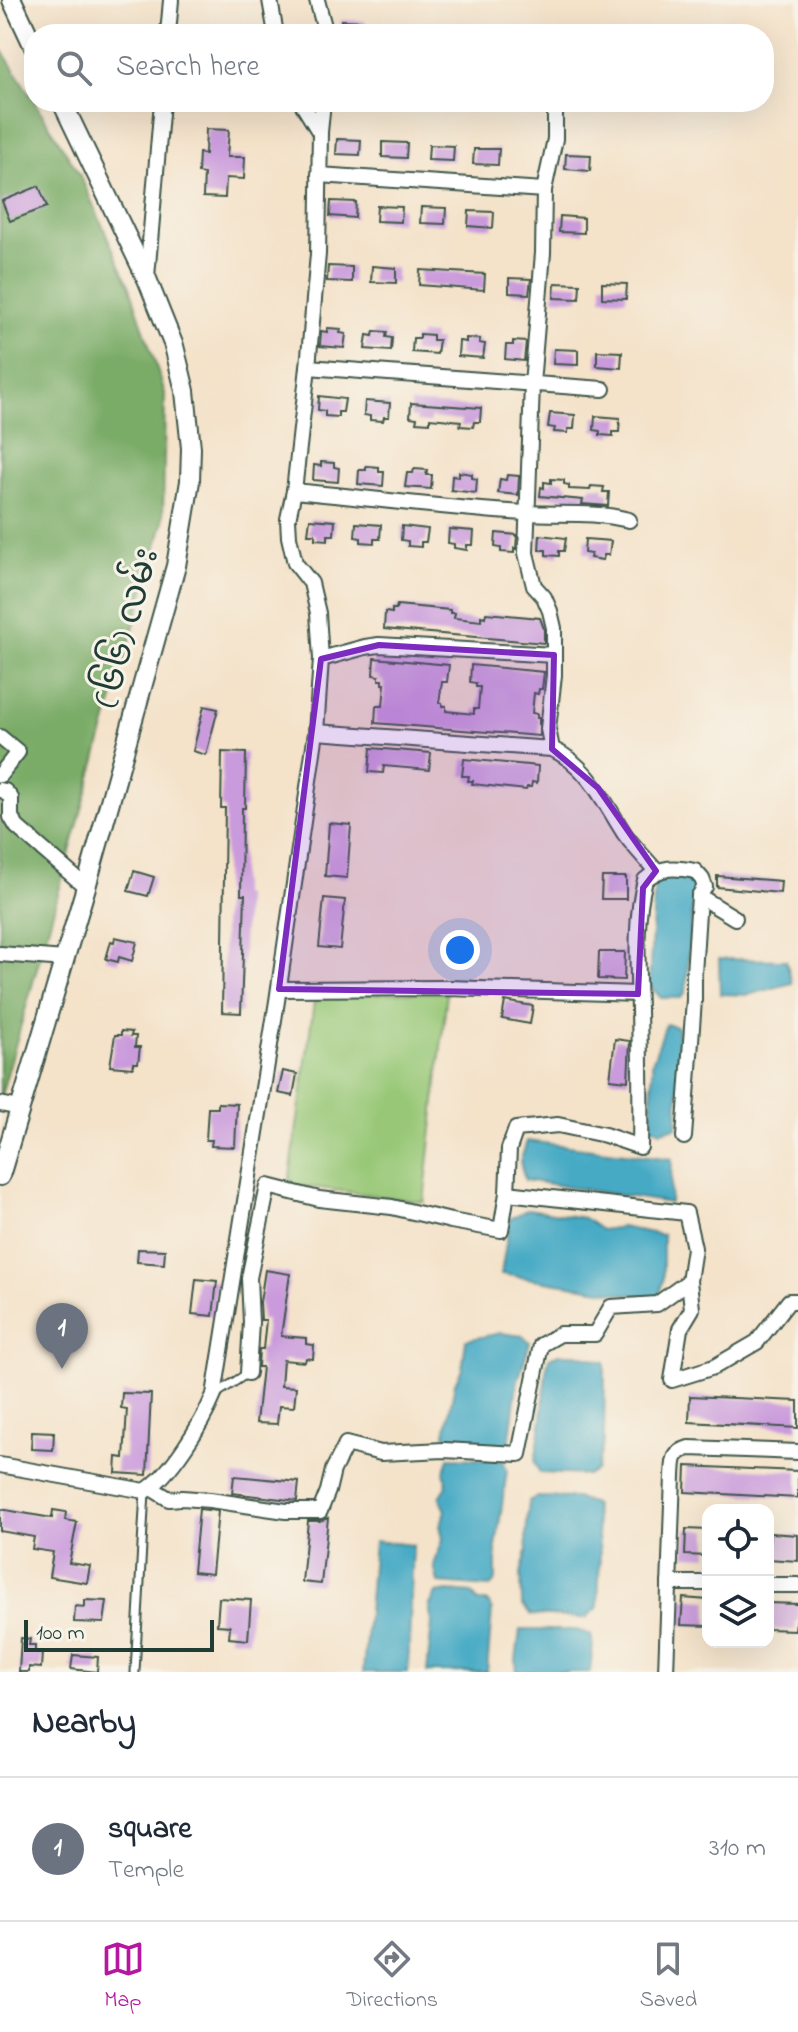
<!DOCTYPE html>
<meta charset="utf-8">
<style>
:root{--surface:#fff;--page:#f6f6f7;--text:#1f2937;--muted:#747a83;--line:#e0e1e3;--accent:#b5179e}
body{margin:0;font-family:"Indie Flower","Noto Sans Myanmar",sans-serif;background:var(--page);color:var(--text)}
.controls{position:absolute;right:24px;bottom:24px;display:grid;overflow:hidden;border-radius:16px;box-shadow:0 8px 32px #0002}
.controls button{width:72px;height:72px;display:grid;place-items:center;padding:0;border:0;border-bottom:2px solid var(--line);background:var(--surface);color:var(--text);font:40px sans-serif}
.scale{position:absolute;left:24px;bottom:20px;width:190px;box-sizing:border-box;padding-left:8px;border:4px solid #1f3d34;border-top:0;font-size:22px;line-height:28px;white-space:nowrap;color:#1f3d34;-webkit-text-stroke:6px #f7f3e8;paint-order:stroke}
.you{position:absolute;left:460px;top:950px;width:28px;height:28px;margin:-20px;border:6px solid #fff;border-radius:50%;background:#1a73e8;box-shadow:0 0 0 12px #1a73e833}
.badge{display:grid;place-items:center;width:52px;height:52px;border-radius:50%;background:var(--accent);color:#fff;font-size:26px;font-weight:700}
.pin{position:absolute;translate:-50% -66px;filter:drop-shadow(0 2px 4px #0008)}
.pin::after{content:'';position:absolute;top:42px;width:28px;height:24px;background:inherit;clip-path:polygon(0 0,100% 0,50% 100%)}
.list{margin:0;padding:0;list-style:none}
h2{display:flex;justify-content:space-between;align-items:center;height:104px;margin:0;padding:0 32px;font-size:34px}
h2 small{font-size:26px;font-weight:400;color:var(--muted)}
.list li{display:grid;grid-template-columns:52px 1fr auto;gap:24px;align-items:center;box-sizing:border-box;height:144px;padding:0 32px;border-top:2px solid var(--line)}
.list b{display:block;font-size:30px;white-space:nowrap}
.list p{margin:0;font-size:26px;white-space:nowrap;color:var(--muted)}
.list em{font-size:26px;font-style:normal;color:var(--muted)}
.icon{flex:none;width:44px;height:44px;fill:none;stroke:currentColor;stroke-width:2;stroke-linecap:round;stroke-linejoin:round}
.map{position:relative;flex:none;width:798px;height:1672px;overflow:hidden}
.search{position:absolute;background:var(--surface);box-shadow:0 8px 32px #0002;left:24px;right:24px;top:24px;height:88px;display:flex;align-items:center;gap:20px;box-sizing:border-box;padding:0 28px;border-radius:32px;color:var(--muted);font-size:30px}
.sheet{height:248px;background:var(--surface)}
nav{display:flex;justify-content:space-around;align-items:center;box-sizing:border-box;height:112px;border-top:2px solid var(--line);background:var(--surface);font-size:22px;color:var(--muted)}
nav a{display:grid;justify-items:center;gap:4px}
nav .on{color:var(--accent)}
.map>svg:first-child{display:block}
.green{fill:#98c877;stroke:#5c8256;stroke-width:2}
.forest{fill:#7aac68;stroke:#4c744e;stroke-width:2}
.water{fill:#46aac5;stroke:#32747c;stroke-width:2}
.building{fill:#ca9bdc}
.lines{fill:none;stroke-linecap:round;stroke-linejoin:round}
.lane-casing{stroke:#3f564a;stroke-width:11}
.street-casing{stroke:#3f564a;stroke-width:18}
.secondary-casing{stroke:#3f564a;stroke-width:22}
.lane{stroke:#fff;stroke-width:7}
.street{stroke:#fff;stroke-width:14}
.secondary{stroke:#fff;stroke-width:18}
.marked{fill:#7b2cbf;fill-opacity:0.2;stroke:#7b2cbf;stroke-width:6;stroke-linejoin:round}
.labels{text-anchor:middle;stroke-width:6;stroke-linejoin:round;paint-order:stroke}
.street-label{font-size:36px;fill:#1f3d34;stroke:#f7f3e8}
</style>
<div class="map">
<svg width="798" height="1672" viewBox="0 0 798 1672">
<rect width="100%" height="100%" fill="#f7f3e8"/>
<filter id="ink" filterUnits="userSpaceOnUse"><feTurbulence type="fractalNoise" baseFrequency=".0125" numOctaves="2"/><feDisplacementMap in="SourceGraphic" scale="16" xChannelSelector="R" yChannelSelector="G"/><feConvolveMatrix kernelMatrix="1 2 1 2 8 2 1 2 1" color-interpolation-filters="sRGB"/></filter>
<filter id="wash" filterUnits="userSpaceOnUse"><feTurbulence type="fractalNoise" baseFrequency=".006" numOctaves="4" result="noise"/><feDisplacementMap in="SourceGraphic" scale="32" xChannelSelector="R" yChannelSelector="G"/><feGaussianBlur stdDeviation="1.8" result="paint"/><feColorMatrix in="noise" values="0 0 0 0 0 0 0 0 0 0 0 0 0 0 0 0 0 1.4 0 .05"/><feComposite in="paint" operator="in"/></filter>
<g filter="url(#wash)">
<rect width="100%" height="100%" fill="#f4e2c9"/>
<polygon class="green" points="447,992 424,1202 289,1184 315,995"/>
<polygon class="forest" points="0,47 79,173 130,287 165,393 163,523 0,1099"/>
<g class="water">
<polygon points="669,874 687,875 694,882 686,992 681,998 661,998 649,985 655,880"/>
<polygon points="719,959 786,960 792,983 748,995 720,994"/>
<polygon points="666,1024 677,1027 679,1060 677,1127 661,1131 652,1127 652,1063"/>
<polygon points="527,1141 672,1159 670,1203 525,1180 520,1162"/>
<polygon points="528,1209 584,1218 601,1230 621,1227 663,1235 663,1280 658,1299 501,1274 510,1219"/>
<polygon points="501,1333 523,1336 530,1342 517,1384 510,1437 506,1448 452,1444 445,1434 455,1383 462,1369 466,1340"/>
<polygon points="559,1354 576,1354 605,1362 604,1441 596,1471 588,1475 540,1473 535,1462 542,1418 546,1371 549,1358"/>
<polygon points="449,1458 503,1460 507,1470 496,1547 496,1580 490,1587 438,1583 434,1565 443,1539 440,1525 446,1511 440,1497 447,1486 444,1472"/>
<polygon points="537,1497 576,1498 594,1504 600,1553 598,1607 586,1618 531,1615 522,1605 521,1573 527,1551 526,1535 529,1501"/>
<polygon points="374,1541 413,1545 408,1672 363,1672"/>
<polygon points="448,1591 472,1593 478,1602 488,1602 492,1611 487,1672 427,1672 432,1622 429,1607 436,1593"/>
<polygon points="520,1630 576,1630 591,1635 593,1645 590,1672 517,1672 516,1660"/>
</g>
<g id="blocks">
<g class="building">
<polygon points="341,20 365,21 365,34 340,34"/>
<polygon points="206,129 229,130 227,157 245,157 244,179 226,178 225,198 203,197 204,174 198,173 199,153 205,154"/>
<polygon points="337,139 361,140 360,155 336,154"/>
<polygon points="382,142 407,143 406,158 382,157"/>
<polygon points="429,145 454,146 453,161 428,160"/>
<polygon points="474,149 499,149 498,165 473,164"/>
<polygon points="566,154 591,155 590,171 565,169"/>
<polygon points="39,186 47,207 10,221 2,201"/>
<polygon points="331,201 356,202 355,218 330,216"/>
<polygon points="377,206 402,207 401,222 376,221"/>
<polygon points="421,207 446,208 445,224 420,223"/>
<polygon points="469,211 494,212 493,228 468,226"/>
<polygon points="560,216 584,218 584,233 559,232"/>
<polygon points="328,266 352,267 352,282 327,281"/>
<polygon points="372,266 396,268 396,283 371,282"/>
<polygon points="420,270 485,274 484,290 419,285"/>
<polygon points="509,278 531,279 529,294 509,293"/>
<polygon points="555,283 580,284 579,299 554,298"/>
<polygon points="602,283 627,284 626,299 602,298"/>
<polygon points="327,328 341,329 340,333 346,334 344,348 320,346 321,331 327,332"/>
<polygon points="374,331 387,332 386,337 392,338 391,351 365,349 367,335 373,336"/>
<polygon points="420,334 433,335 433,340 439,340 437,354 412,352 413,338 420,338"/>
<polygon points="466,338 480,339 479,343 485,344 483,358 458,356 459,341 466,342"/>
<polygon points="513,341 526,342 524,361 505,359 506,345 513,345"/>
<polygon points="554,349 578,350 578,365 553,364"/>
<polygon points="597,351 622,352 621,368 597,366"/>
<polygon points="319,396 345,399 343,412 338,412 338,417 325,416 325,411 318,410"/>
<polygon points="365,401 390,403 389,417 384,417 383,421 370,420 370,416 364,415"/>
<polygon points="411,403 481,408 480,422 474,422 473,427 460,426 461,421 430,418 430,423 416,422 417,418 410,417"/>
<polygon points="550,413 575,415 574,429 568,429 568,433 554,432 555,428 548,427"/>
<polygon points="595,416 620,418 619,432 613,432 613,436 600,435 600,431 594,430"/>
<polygon points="321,462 334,463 334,467 339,468 338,482 313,480 314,465 321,466"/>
<polygon points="366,466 379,467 379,472 384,472 383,486 358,484 359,470 366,470"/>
<polygon points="414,469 427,470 426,475 432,475 431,489 405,487 407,473 413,473"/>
<polygon points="459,472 472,474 472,478 477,479 476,493 451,490 452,476 459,477"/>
<polygon points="507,475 519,476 518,495 498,493 500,479 506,480"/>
<polygon points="551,479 564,480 564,484 569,485 569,489 590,490 591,486 604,487 603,492 609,492 608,506 582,504 583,500 540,496 541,487 544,488 544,482 551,483"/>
<polygon points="310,519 335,521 334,535 328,535 328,540 315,539 315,534 308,534"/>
<polygon points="356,523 381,525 380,539 374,539 374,543 361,542 361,538 355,537"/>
<polygon points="402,526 428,529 426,542 421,542 421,547 408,546 408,541 401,540"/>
<polygon points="449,529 474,531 473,545 467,545 467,550 454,548 454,544 448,543"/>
<polygon points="496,533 517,535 516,549 514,548 514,553 501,552 501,548 495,547"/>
<polygon points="540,535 566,538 564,551 559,551 559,556 546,555 546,550 539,550"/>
<polygon points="585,539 611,541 609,555 604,555 603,560 590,558 591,554 584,553"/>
<polygon points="397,605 450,610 450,613 455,613 454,618 481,621 481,616 485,617 486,613 540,618 544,629 544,643 384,629 385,612 392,613 392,609 396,609"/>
<polygon points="374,658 449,665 447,682 442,682 439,703 442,703 442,706 446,706 446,711 474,714 474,709 478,709 480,687 476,687 476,683 470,682 471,665 544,672 542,689 539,689 538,694 534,693 532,713 537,714 537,718 539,718 539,736 375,723 376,706 383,706 385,684 383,684 383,680 379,680 379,676 373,675"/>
<polygon points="204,706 218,709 206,755 193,751"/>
<polygon points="371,748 431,753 429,770 384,766 383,773 369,772"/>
<polygon points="222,752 246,753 245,808 242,808 241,895 245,895 241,1013 222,1012 225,808 221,808"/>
<polygon points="464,759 538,766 537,783 532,782 531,787 527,787 526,790 472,784 473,781 468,781 469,776 462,776"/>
<polygon points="329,823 351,825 347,878 325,876"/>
<polygon points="134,871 154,877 148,896 128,891"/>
<polygon points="717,876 781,881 780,893 717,887"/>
<polygon points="602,877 626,877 626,899 601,899"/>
<polygon points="324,898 345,900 340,949 319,947"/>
<polygon points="115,937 137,942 132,961 119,957 118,962 106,959 111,941 114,942"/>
<polygon points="599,952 625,952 624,980 598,979"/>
<polygon points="505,1001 533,1006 530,1024 502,1019"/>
<polygon points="121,1031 132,1032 131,1036 136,1036 135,1047 140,1047 138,1063 133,1063 133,1068 110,1066 115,1035 121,1035"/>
<polygon points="615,1039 630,1041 628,1081 610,1079"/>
<polygon points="283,1071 297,1074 293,1096 278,1093"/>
<polygon points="218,1103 237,1104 235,1147 211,1146 212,1140 206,1140 208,1108 218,1108"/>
<polygon points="138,1249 165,1250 164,1264 137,1262"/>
<polygon points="265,1270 290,1274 281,1336 306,1338 306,1344 314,1345 313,1359 306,1358 305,1362 283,1360 281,1386 296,1387 294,1407 279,1406 277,1424 256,1423 262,1367 258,1367 259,1349 263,1349 266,1320 261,1320 260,1302"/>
<polygon points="196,1279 217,1281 213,1316 192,1314"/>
<polygon points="122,1393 151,1394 147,1475 116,1473 117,1457 124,1458 127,1409 121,1408"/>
<polygon points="690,1396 798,1401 798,1428 689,1422"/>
<polygon points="32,1431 54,1432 53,1450 31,1449"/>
<polygon points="686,1466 798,1471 798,1498 685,1492"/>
<polygon points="234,1476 299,1482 297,1501 232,1493"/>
<polygon points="0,1509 52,1518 53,1510 66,1512 65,1520 77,1522 69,1563 90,1566 87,1583 49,1577 53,1552 32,1549 34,1537 0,1531"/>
<polygon points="199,1509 218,1511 212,1574 193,1572"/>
<polygon points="328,1518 321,1584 302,1582 308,1521 320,1521"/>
<polygon points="686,1529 708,1530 708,1556 685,1555"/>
<polygon points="770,1533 798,1535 798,1561 768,1559"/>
<polygon points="219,1598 251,1600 248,1640 229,1638 230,1626 217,1625"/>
<polygon points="683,1598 708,1600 708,1626 681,1625"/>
<polygon points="85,1600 107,1601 104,1623 74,1622 75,1606 85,1607"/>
<polygon points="768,1603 798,1604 798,1621 796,1621 795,1630 768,1629"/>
<polygon points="21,1638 30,1639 29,1645 35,1645 35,1652 42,1653 41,1668 29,1667 29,1672 19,1672"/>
<polygon points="73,1655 98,1657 97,1672 71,1669"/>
</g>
</g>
</g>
<g filter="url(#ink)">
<use href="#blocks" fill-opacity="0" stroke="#3f564a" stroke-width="2"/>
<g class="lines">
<defs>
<g id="lane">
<polyline points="216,1394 248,1373"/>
<polyline points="135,1672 145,1491"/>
</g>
<g id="street">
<polyline points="270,0 276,34"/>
<polyline points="317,0 326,34"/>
<polyline points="168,34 171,0"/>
<polyline points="320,132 323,102"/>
<path d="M 319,175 L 544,190 L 543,253 L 532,384 L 526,553 L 534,586 L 544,597 L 550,611 L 554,628 L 554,675 L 548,729 L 552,749 C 588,765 604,802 624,833 C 633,846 646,859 656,871"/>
<polyline points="544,190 555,139 555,102"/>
<polyline points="147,277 162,102"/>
<polyline points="308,367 603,389"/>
<path d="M 294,491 C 371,498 449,509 526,513 C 563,515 592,511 629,520"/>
<polyline points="321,659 365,647 379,645 554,655"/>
<polyline points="316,732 552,749"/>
<polyline points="0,737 18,752 0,775"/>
<polyline points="0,790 5,791 11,798 11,817 17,827 86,887"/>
<polyline points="699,896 735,918"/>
<polyline points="0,954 65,959"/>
<polyline points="279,989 448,988 638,994"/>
<polyline points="0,1104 20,1108"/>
<polyline points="507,1193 686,1213 694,1248 689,1281 692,1309 680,1329 672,1380 714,1367 757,1342 789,1301 798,1301"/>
<path d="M 248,1373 L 251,1322 L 249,1278 L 268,1186 L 319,1199 L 392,1207 L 451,1221 L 501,1230 L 507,1193 L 509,1149 L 516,1129 L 558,1125 L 605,1135 L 640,1147 C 641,1101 640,1056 639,1010 C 638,967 634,922 645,880 C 661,866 675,867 695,871 L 702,879 L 705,887 L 699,896 L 694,974 L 694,1000 L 684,1137"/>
<path d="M 0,1465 L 145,1491 C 170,1476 203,1422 214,1395 L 277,1001 L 316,732 L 321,659 L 318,613 L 311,583 L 295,563 L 289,537 L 288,519 L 294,491 L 308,367 L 318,254 L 320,133 L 301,102"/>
<polyline points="151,1488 169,1499 182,1498 210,1500 286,1511 320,1511 328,1491 333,1470 346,1444 381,1453 444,1450 519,1454 541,1345 560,1334 595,1334 611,1307 657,1304 689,1281"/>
<polyline points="669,1583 708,1583"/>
<polyline points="768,1585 798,1585"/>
<path d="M 666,1672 L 673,1476 C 674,1461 672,1453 689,1448 L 798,1452"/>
</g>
<g id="secondary">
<polyline points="12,0 34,47"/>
<polyline points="0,1176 86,887 176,566 190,481 191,448 188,420 185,391 174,346 147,279 62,102"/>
</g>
</defs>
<use href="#lane" class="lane-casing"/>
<use href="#street" class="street-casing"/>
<use href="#secondary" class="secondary-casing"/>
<use href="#lane" class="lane"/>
<use href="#street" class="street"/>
<use href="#secondary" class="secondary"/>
</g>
</g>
<path class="marked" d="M 379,645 L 554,655 L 552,749 L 598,788 L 656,871 L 643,888 L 638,994 L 279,989 L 321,659 Z"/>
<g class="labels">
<g class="street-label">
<text transform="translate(124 627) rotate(-75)" y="13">(၆၆) လမ်း</text>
</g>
</g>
</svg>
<div class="controls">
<button><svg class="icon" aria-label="locate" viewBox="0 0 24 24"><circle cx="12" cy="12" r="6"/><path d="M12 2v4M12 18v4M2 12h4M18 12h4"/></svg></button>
<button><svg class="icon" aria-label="layers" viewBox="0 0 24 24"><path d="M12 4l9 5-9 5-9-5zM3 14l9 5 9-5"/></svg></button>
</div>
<div class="scale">100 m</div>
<div class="you"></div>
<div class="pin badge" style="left:62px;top:1369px;background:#6b7280">1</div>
<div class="search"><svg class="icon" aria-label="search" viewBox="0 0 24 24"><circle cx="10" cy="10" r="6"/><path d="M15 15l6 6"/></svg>Search here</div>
</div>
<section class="sheet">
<h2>Nearby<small></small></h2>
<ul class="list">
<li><span class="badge" style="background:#6b7280">1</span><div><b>square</b><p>Temple</p></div><em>310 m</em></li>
</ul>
</section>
<nav>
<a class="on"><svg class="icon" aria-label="map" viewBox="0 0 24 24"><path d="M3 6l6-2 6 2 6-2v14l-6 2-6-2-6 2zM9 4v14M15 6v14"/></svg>Map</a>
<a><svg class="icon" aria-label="directions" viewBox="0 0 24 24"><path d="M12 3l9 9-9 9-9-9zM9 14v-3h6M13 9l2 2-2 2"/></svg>Directions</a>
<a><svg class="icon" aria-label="saved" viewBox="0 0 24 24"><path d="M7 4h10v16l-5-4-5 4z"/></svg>Saved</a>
</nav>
